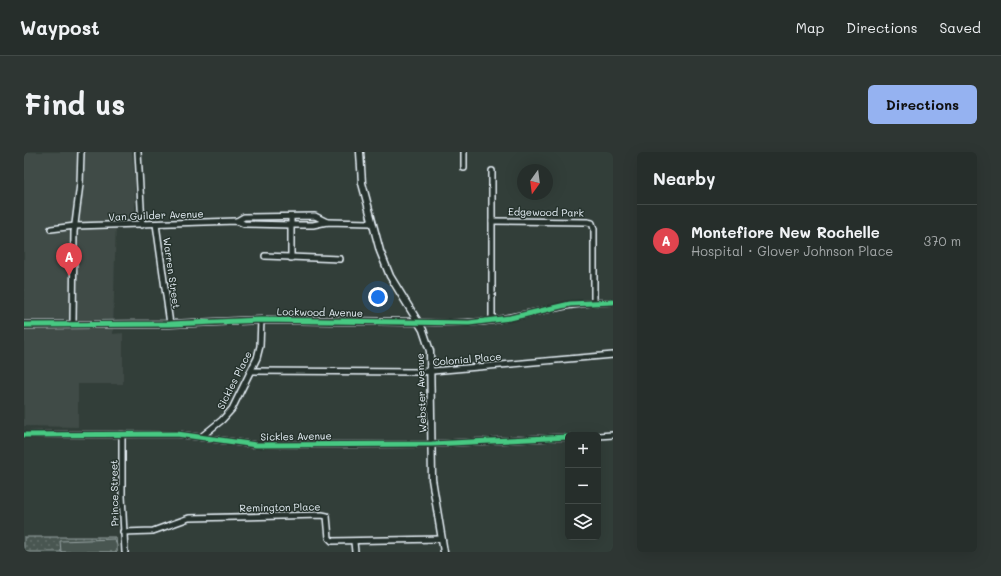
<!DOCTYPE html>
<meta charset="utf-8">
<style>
:root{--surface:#262e2b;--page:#2e3633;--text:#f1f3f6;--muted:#a4a8a9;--line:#424a47;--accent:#95b2f1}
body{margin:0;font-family:Mali,sans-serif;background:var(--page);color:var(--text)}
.controls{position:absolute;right:12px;bottom:12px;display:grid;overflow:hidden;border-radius:6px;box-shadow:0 4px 16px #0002}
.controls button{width:36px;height:36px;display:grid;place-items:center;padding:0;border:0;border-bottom:1px solid var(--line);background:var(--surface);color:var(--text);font:20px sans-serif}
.compass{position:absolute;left:493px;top:12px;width:36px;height:36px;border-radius:50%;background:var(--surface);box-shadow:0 4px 16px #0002;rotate:194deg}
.you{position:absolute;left:354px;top:145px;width:14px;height:14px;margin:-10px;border:3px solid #fff;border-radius:50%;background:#1a73e8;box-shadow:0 0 0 6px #1a73e833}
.badge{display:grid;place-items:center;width:26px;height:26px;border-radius:50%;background:var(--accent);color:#fff;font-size:13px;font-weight:700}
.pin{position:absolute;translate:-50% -33px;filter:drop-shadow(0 1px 2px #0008)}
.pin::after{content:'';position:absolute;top:21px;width:14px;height:12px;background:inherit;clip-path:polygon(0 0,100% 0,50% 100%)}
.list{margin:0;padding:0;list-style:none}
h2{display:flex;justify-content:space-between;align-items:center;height:52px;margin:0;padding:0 16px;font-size:17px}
h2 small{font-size:13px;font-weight:400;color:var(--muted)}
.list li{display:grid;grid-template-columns:26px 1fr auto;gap:12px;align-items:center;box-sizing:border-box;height:72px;padding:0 16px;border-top:1px solid var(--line)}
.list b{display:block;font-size:15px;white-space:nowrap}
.list p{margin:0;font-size:13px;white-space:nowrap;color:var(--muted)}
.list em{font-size:13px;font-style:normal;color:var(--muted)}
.icon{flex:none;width:22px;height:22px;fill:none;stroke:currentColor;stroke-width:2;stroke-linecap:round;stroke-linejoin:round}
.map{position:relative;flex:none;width:589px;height:400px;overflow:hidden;border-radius:6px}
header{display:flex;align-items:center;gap:24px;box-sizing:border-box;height:56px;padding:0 20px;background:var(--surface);border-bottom:1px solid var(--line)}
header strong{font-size:19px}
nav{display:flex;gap:22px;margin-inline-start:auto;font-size:14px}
.intro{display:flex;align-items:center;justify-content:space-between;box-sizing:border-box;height:96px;padding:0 24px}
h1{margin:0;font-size:28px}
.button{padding:10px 18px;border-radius:6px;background:var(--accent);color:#111;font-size:14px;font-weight:700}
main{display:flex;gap:24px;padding:0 24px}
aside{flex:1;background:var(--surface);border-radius:6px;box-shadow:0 4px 16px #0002}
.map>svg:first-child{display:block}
.built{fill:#3f4b46}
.grass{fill:url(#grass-dots);stroke:#98a4a4}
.pitch{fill:#495651;stroke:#98a4a4}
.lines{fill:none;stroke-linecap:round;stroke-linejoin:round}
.minor-casing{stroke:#e8f1f8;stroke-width:8}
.tertiary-casing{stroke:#e8f1f8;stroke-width:9}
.minor{stroke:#26332d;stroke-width:5}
.tertiary{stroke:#26332d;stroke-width:6}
.cycleway-casing{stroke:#26332d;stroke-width:8}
.cycleway{stroke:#46c982;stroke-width:5}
.labels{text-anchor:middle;stroke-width:3;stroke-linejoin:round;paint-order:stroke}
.street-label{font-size:10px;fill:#e8f1f8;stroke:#26332d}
</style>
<header>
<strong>Waypost</strong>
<nav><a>Map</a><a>Directions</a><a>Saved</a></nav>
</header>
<div class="intro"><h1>Find us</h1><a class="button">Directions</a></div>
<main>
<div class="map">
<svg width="589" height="400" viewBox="0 0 589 400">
<defs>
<pattern id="grass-dots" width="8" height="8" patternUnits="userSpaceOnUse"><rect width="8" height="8" fill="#495651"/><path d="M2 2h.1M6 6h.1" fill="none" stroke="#636f6b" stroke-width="1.8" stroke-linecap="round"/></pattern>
</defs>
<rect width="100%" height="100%" fill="#323e39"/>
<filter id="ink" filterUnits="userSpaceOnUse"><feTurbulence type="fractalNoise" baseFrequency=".025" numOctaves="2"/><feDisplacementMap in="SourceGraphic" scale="8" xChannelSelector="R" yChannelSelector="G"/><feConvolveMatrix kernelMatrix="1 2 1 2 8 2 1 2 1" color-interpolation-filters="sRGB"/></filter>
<g filter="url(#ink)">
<polygon class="built" points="0,0 108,0 111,28 111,67 92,68 89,182 99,181 99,232 54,232 54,275 0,274"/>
<polygon class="grass" points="0,385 92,385 93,400 0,400"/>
<polygon class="pitch" points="90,387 93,393 93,400 37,400 36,389"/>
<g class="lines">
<defs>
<g id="minor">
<polyline points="114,0 118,73"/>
<polyline points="440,16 440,0"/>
<polyline points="468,19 468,168"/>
<polyline points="213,69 220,65 291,64 303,70"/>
<polyline points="468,69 563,70 568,71 570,77 570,150"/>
<polyline points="132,72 146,172"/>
<polyline points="27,77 51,74 213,69 220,72 267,73 289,73 303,70 347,71"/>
<polyline points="241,104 316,107"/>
<polyline points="267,106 267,65"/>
<path d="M 395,170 C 425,172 457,172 487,165 C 524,158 550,150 589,150"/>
<polyline points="49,171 50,80 56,32 57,0"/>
<polyline points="227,219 397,220 589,203"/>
<polyline points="98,282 98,344 101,400"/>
<polyline points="0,283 153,282 232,293 408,292 544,285"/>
<polyline points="574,284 589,283"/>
<polyline points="177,285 198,268 208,257 233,206 236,194 237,168"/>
<polyline points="99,380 129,379 165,366 298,363 303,364 305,386 308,389 418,387"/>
<polyline points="330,390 331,400"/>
</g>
<g id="tertiary">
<polyline points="336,0 338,31 356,99 366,124 399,178 406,199 408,327 420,400"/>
<polyline points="0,173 146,172 237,168 395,170"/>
</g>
</defs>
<use href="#minor" class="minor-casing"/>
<use href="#tertiary" class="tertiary-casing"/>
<use href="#minor" class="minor"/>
<use href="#tertiary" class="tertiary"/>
<defs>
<g id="cycleway">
<polyline points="0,173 146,172 237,168 445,171 486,166 546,152 589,150"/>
<polyline points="0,283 153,282 232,293 408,292 544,285"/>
</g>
</defs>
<use href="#cycleway" class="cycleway-casing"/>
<use href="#cycleway" class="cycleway"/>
</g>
</g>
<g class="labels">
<g class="street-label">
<text transform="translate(522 60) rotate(1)" y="4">Edgewood Park</text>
<text transform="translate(132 63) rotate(-2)" y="4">Van Guilder Avenue</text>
<text transform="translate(148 121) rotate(82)" y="4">Warren Street</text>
<text transform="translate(296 160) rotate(1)" y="4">Lockwood Avenue</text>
<text transform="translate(443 207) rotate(-5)" y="4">Colonial Place</text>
<text transform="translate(210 228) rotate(-63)" y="4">Sickles Place</text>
<text transform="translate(397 241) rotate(-92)" y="4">Webster Avenue</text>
<text transform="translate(272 284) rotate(-1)" y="4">Sickles Avenue</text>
<text transform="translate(90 341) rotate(-91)" y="4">Prince Street</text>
<text transform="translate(256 355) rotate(-1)" y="4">Remington Place</text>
</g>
</g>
</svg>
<div class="controls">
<button>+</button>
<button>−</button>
<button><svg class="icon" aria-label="layers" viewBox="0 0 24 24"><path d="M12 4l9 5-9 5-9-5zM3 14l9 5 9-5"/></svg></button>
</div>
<svg class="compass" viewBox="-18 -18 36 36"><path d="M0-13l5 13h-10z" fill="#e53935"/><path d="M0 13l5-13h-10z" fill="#a4a8a9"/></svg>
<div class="you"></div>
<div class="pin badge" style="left:45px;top:124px;background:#e0444e">A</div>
</div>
<aside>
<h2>Nearby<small></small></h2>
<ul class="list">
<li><span class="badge" style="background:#e0444e">A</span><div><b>Montefiore New Rochelle</b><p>Hospital · Glover Johnson Place</p></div><em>370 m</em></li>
</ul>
</aside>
</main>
